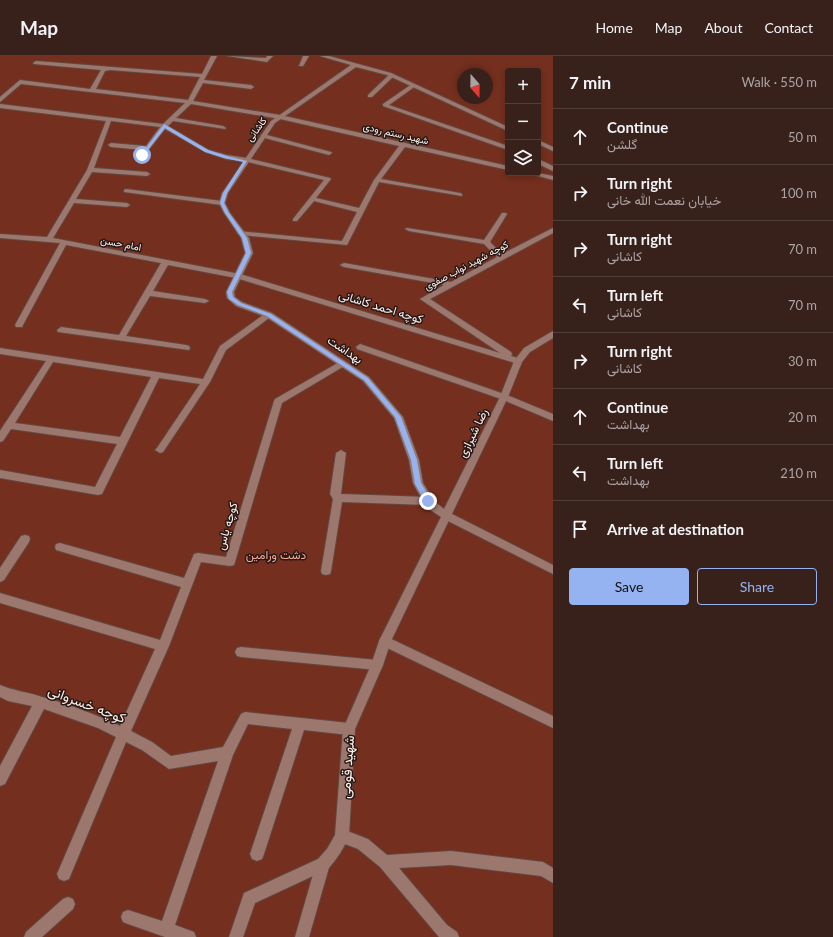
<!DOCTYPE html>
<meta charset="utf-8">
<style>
:root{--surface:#38211b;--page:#3f2924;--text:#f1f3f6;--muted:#aba3a3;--line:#523e3a;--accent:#95b2f1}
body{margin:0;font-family:Lato,Vazirmatn,sans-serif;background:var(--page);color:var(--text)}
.controls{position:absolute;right:12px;top:12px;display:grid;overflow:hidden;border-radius:4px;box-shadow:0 2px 6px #0003}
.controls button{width:36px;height:36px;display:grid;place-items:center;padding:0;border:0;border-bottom:1px solid var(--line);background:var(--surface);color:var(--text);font:20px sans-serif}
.compass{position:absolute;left:457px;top:12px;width:36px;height:36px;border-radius:50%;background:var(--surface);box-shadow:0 2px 6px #0003;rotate:160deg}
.stop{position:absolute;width:12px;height:12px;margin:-9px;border:3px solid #95b2f1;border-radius:50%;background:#fff}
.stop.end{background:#95b2f1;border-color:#fff;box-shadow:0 1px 4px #0008}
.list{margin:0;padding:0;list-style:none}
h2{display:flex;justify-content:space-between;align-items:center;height:52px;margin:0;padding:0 16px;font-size:17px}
h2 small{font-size:13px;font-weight:400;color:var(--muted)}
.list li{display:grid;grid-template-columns:26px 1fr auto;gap:12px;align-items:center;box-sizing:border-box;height:56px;padding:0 16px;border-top:1px solid var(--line)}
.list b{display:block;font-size:15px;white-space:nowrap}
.list p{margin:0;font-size:13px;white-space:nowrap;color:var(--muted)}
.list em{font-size:13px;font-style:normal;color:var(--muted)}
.actions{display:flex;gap:8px;padding:12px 16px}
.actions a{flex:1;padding:9px 0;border:1px solid var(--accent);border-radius:4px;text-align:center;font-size:14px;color:var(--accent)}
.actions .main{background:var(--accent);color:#111}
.icon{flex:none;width:22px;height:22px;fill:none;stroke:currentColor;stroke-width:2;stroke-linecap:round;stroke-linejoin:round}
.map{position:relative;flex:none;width:553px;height:881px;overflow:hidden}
header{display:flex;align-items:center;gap:24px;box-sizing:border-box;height:56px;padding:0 20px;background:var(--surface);border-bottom:1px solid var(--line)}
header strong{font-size:19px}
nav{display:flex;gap:22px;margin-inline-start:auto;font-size:14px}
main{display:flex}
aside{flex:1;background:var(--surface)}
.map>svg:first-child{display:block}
.green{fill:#742f1e;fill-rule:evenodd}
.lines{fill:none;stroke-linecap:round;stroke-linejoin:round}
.street-casing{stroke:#614942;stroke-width:2}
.secondary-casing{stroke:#614942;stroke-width:2}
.street{fill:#9c776e;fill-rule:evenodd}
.secondary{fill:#9c776e;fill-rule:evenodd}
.route{fill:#95b2f1}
.labels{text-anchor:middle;stroke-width:3;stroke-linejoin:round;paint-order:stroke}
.far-street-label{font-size:10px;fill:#fef2ee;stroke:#271815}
.street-label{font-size:12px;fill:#fef2ee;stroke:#271815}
.park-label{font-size:12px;fill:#f6ac99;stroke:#271815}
.near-street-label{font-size:14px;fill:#fef2ee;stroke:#271815}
</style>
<header>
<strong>Map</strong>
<nav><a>Home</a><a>Map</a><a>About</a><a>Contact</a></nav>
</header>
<main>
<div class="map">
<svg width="553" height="881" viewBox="0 0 553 881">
<rect width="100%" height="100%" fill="#4b2c24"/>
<path class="green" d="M 0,0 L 553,0 L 553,881 L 0,881 ZM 508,15 L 538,15 L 538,117 L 508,117 ZM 463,18 L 487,18 L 487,42 L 463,42 Z"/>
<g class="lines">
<defs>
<g id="street">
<path d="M 211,0 L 217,0 L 204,24 L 251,29 L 254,31 L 251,33 L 203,27 L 193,45 L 280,59 L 508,110 L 508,114 L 405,91 L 381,123 L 460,137 L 462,138 L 462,140 L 379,126 L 347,189 L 241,179 L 237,177 L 238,175 L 342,185 L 357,156 L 314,145 L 297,165 L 293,165 L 293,163 L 324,124 L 248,106 L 226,103 L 205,96 L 165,73 L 144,100 L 140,100 L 139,99 L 143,94 L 111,91 L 108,89 L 111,87 L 146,90 L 160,71 L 111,65 L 94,112 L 147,116 L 150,118 L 147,120 L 92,116 L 76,143 L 127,147 L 130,149 L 127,151 L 74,147 L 53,182 L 240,218 L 500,297 L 420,243 L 444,229 L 344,211 L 340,209 L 344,207 L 451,226 L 497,201 L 484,188 L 409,175 L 405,173 L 407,172 L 484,184 L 502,157 L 506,157 L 507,158 L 490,186 L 502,198 L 551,173 L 553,172 L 553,177 L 430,243 L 511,296 L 512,298 L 511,300 L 521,303 L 522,305 L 521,307 L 515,307 L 236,222 L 168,209 L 153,235 L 205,243 L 209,245 L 205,247 L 150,240 L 126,280 L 186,289 L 189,290 L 190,292 L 189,294 L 58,276 L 57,274 L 61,271 L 119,279 L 161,207 L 66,189 L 23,269 L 22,271 L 16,271 L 15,269 L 60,187 L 0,182 L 0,178 L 47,181 L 87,114 L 106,65 L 0,52 L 0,48 L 163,68 L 185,47 L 21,28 L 0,46 L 0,41 L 20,24 L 90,33 L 101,14 L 34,8 L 33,7 L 36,5 L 202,18 ZM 110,14 L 200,21 L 188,44 L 96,33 L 105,15 ZM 191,48 L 280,63 L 399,90 L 374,124 L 359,152 L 316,142 L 331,123 L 330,122 L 247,102 L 227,99 L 209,94 L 168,70 L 173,65 L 225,73 L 226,72 L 223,70 L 176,62 Z"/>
<polygon points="227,0 266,2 267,0 273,0 267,6"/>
<polygon points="303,0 309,0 303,10 299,10"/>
<polygon points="390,18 395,19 372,41 368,41 368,39"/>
<polygon points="412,28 417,29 389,49 508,90 508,94 383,50 383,48"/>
<polygon points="263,78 331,96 332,97 329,99 261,81 261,79"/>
<polygon points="538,103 553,110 553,115 538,108"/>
<polygon points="527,117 538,117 553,120 553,124"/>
<polygon points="126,133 222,145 225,147 222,149 124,136 124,134"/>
<path d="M 266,257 L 269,257 L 273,259 L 226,294 L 210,326 L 163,396 L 160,397 L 155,394 L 157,392 L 200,328 L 159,322 L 102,438 L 98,439 L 0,422 L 0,414 L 95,431 L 117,388 L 11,373 L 3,385 L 0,386 L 0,375 L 46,305 L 0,298 L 0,292 L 203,323 L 220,290 ZM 53,306 L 151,321 L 120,381 L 15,367 Z"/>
<polygon points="360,288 507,339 553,358 553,365 501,343 357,293 356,291"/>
<path d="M 343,304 L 347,307 L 346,309 L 282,347 L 235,506 L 234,509 L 230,510 L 201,506 L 169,590 L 131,675 L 152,686 L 171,700 L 223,691 L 241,658 L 245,656 L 349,667 L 353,669 L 355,673 L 353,677 L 349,679 L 304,674 L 264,798 L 262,803 L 257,805 L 252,803 L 250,798 L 292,673 L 248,668 L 233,699 L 175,869 L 194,876 L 196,881 L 165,881 L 128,868 L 123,866 L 121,861 L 123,856 L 128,854 L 162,865 L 218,705 L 169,713 L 142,694 L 126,686 L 69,823 L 64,825 L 59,823 L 57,818 L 116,681 L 98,672 L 44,653 L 5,728 L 0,730 L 0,710 L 32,650 L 8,645 L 0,641 L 0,629 C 14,635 28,636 42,641 C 68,648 95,658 120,670 L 155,593 L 0,547 L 0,537 L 160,584 L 181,531 L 56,494 L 55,491 L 56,488 L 60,487 L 184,522 L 194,498 L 198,497 L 226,501 L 274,345 L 275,343 Z"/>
<polygon points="341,394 346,397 341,438 428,441 432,442 433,445 432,448 428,449 342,446 331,515 330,518 326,519 322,518 321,515 333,443 330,438 336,397"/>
<polygon points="446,455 553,509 553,518 442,462 441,459 442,456"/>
<polygon points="25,479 29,480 30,483 29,486 4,524 0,526 0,512 21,480"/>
<polygon points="385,580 553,660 553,672 381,589 379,585 381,581"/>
<polygon points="241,591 377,604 381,605 383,609 381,613 377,614 241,601 237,600 235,596 237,592"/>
<polygon points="342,773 368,783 387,799 451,795 543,806 553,812 553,827 541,820 451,809 399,812 447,869 457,876 459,881 439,881 380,811 358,793 337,785 335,780 337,775"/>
<polygon points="323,801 328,803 330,808 309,881 295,881 316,808 318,803"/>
<polygon points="68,841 73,843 75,848 73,853 42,881 24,881 26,876 63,843"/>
</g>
<g id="secondary">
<path d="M 320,0 L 329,0 L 391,17 L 508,71 L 508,75 L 387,19 L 356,11 L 275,67 L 228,137 L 225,147 L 230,157 L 249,182 L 253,197 L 234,236 L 235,241 L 242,246 L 272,257 L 369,321 L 403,361 L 419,404 L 423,427 L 434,445 L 444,453 L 500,341 L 514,305 L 524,292 L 553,275 L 553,282 L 530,296 L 522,306 L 508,341 L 391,585 L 383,609 L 355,673 L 349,780 C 344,792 337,803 328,813 L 255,847 L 243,881 L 229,881 L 244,837 L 318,803 L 327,793 L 335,779 L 343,673 L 371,609 L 379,585 L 441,461 L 426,451 L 413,427 L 409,404 L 394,362 L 363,325 L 266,261 L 236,250 L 227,242 L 226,236 L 245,197 L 241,182 L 224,157 L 219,147 L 222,137 L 271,65 L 351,9 Z"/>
<polygon points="538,84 553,91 553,95 538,88"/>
</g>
</defs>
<use href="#street" class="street-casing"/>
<use href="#secondary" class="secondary-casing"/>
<use href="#street" class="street"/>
<use href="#secondary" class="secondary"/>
</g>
<polygon class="route" points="164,68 208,94 227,100 247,105 227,137 224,147 229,157 247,182 251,197 232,236 233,241 241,247 271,258 368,322 401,361 417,404 421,427 432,445 431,447 426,447 415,428 411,404 395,361 364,324 267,260 238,249 229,243 227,236 246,197 242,182 225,157 220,147 223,137 243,106 224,102 205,96 165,72 143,100 140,100"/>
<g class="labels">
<g class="far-street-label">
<text transform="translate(256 73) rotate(-53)" y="4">کاشانی</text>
<text transform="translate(396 77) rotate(13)" y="4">شهید رستم رودی</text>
<text transform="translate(121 187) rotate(11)" y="4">امام حسن</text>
<text transform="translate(466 209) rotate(-28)" y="4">کوچه شهید نواب صفوی</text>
</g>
<g class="street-label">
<text transform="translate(381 251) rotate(17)" y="4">کوچه احمد کاشانی</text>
<text transform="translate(345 294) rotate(34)" y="4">بهداشت</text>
<text transform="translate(473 377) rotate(-64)" y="4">رضا شیرازی</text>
<text transform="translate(227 470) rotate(-74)" y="4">کوچه یاس</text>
</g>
<g class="park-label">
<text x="276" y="503">دشت ورامین</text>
</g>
<g class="near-street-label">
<text transform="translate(87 648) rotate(21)" y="5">کوچه خسروانی</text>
<text transform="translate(347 711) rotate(-86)" y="5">شهید قومی</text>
</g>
</g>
</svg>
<div class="controls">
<button>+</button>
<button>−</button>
<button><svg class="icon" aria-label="layers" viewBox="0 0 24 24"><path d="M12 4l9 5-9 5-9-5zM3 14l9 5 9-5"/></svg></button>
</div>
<svg class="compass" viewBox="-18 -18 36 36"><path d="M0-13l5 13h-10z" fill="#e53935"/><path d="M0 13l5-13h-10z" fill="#aba3a3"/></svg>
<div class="stop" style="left:142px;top:99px"></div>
<div class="stop end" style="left:428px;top:445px"></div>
</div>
<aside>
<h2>7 min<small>Walk · 550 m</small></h2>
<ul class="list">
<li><svg class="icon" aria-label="ahead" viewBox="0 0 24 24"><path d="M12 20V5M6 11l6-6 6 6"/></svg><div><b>Continue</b><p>گلشن</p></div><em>50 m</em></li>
<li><svg class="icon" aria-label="right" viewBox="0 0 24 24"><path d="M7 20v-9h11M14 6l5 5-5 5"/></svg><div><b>Turn right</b><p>خیابان نعمت الله خانی</p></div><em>100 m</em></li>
<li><svg class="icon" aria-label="right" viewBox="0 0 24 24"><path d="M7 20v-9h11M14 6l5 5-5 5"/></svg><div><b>Turn right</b><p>کاشانی</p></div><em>70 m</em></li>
<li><svg class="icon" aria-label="left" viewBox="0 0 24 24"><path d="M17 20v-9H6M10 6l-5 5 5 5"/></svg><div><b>Turn left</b><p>کاشانی</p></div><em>70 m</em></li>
<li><svg class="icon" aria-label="right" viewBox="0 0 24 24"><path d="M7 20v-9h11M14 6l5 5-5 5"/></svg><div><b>Turn right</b><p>کاشانی</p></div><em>30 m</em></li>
<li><svg class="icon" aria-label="ahead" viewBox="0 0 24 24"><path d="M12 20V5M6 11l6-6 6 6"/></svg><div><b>Continue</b><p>بهداشت</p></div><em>20 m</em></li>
<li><svg class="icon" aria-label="left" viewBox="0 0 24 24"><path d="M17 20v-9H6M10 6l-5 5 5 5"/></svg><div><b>Turn left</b><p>بهداشت</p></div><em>210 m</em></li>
<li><svg class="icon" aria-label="arrive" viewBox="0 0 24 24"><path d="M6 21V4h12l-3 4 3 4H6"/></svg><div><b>Arrive at destination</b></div></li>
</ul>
<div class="actions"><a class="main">Save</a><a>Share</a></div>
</aside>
</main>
